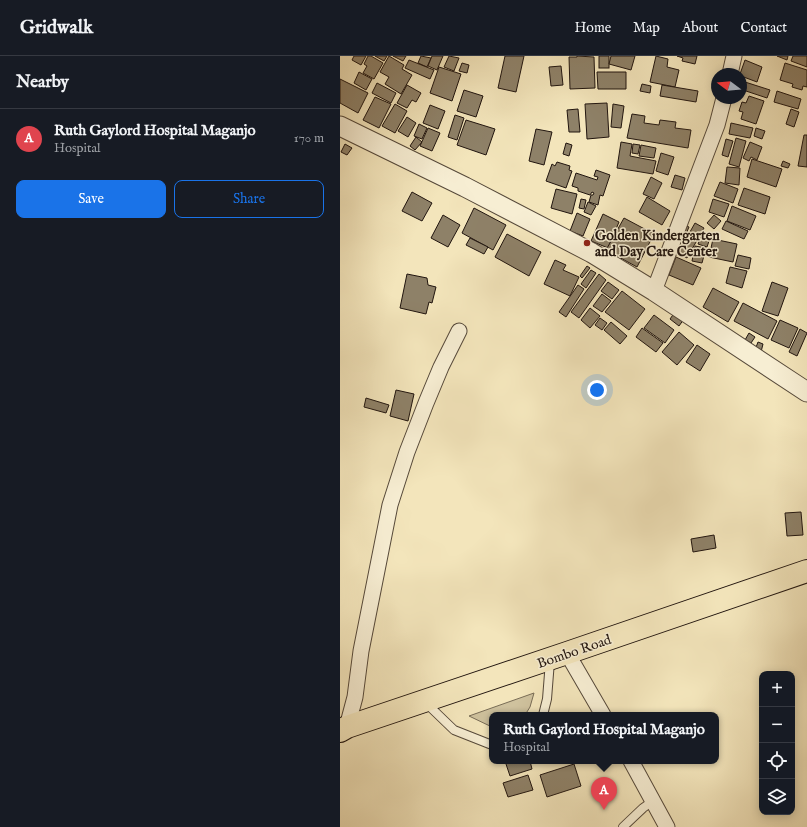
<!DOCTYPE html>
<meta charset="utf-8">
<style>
:root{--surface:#171b24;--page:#242831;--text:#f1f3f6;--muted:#9ea1a6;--line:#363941;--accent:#1a73e8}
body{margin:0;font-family:"IM FELL English",serif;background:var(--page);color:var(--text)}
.controls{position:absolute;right:12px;bottom:12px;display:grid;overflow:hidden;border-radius:8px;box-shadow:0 2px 10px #0003}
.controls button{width:36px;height:36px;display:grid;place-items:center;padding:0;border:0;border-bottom:1px solid var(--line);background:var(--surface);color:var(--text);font:20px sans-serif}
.compass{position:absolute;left:371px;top:12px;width:36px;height:36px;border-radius:50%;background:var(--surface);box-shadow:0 2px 10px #0003;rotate:286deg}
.you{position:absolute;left:257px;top:334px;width:14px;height:14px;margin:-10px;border:3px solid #fff;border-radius:50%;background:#1a73e8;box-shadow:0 0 0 6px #1a73e833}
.badge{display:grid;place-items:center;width:26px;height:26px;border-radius:50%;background:var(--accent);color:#fff;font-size:13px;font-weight:700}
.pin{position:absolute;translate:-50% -33px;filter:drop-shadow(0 1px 2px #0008)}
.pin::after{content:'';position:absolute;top:21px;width:14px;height:12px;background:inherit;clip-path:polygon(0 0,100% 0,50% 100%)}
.popup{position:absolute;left:149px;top:656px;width:230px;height:52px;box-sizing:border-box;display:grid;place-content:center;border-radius:8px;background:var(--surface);filter:drop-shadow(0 1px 3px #0005);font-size:13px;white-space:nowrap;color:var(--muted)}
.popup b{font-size:15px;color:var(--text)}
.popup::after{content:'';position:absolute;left:50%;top:100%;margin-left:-8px;border:8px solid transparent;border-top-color:var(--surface)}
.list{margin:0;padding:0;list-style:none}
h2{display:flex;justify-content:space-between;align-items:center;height:52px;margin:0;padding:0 16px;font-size:17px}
h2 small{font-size:13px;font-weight:400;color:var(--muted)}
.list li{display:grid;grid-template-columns:26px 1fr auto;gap:12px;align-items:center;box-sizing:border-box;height:60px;padding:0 16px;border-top:1px solid var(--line)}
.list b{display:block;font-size:15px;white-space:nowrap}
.list p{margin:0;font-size:13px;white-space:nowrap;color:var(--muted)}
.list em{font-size:13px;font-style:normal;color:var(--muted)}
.actions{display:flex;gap:8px;padding:12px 16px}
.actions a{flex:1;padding:9px 0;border:1px solid var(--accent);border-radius:8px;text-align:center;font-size:14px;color:var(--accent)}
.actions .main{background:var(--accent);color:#fff}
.icon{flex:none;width:22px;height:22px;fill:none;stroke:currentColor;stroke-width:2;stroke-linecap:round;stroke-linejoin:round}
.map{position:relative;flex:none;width:467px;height:771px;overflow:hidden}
header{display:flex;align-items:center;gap:24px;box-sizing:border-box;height:56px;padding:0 20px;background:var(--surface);border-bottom:1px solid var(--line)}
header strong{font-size:19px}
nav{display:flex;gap:22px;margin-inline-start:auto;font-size:14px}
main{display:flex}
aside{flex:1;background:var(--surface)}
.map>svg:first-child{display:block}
.green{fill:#cfc29e;stroke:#786c56}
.building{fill:#8e8168;stroke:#21150f}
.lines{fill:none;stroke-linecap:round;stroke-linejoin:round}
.service-casing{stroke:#56493a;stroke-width:10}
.minor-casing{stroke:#56493a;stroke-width:17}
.tertiary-casing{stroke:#56493a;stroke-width:21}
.primary-casing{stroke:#21150f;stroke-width:24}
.service{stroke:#f7eed3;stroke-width:8}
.minor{stroke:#f7eed3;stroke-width:15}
.tertiary{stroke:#f7eed3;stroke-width:19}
.primary{stroke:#f3e5bb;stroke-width:22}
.poi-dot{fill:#8f2418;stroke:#f7eed3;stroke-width:1.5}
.labels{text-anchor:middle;stroke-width:3;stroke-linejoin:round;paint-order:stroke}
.poi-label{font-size:14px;font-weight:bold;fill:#21150f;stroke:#f7eed3;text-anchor:start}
.street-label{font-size:14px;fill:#21150f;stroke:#f7eed3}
</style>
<header>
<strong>Gridwalk</strong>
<nav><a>Home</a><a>Map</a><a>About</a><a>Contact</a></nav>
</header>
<main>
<aside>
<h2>Nearby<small></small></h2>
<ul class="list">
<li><span class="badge" style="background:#e0444e">A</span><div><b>Ruth Gaylord Hospital Maganjo</b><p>Hospital</p></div><em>170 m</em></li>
</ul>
<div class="actions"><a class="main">Save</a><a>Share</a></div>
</aside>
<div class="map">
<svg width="467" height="771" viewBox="0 0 467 771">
<rect width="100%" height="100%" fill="#f3e5bb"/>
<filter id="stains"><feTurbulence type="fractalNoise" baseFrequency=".005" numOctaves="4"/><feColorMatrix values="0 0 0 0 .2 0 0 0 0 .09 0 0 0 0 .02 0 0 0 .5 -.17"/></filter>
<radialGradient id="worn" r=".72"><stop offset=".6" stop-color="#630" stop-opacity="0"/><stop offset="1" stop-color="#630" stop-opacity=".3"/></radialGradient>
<polygon class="green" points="194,637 190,651 185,659 152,659 152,671 129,660"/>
<g class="building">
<polygon points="14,0 26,0 21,9 12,4"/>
<polygon points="28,0 31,0 43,7 34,23 23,17 27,10 24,8"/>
<polygon points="35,0 47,0 44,5"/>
<polygon points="49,0 64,9 62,13 72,19 61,38 45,28 49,21 40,16"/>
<polygon points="53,0 66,0 63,5"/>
<polygon points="81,0 91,2 87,11 78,7"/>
<polygon points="92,0 103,0 97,14 88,10"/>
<polygon points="109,0 119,2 114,15 104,11"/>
<polygon points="165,0 184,0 176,36 158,32"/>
<polygon points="237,0 254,1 255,32 230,33 229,1 237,1"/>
<rect x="259" y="0" width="10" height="12"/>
<polygon points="271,0 295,0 291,14 269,8"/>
<polygon points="316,0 328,3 327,11 339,14 335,31 310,26"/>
<polygon points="337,0 357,0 355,8 342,5 343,2"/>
<polygon points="437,0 448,0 447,4"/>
<polygon points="453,0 467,0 467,11 451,5"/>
<polygon points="69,4 94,14 90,23 65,12"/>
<polygon points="405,4 422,11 417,26 401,20 400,18"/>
<polygon points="122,7 129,9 127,17 119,15"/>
<polygon points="445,7 467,14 467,31 463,30 462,34 452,31 453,28 440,24"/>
<polygon points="221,10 223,29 211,30 209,11"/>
<polygon points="99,11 121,18 112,45 90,37"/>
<polygon points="19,16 32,23 26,34 14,27"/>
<polygon points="257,16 286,16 286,33 258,33"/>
<polygon points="0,23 28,37 18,57 0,47"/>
<polygon points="405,26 430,34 427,42 403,34"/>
<polygon points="37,27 56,37 51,47 32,37"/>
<polygon points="302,28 311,30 310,37 300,35"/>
<polygon points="67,29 81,37 76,46 72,44 67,52 57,47"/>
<polygon points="322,29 358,35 356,46 320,40"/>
<polygon points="124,34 143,40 136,61 117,55"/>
<polygon points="437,35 461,43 458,53 434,46"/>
<polygon points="409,40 424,45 416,68 401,63 403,56 399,55 402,46 406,47"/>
<polygon points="35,41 51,48 39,72 23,64"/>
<polygon points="267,47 269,81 247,83 245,48"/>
<polygon points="55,48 67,55 55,77 42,70"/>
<polygon points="273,48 284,50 281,72 271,71"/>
<polygon points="90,49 105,55 98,73 83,67"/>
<polygon points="238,53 240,76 229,76 227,54"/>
<polygon points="451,53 459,56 454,71 446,68"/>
<polygon points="292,58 305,60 304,67 319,69 320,64 336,66 335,72 351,74 348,92 287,82"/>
<polygon points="115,59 124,62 117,84 108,81"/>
<polygon points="67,61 76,67 68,81 58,75"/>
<polygon points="126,64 155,73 146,99 117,89"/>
<polygon points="391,67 413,72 410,82 389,78"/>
<polygon points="79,68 87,72 82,83 74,80"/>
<polygon points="88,72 100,77 92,95 80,90"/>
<polygon points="416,72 425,75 422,83 414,80"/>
<polygon points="196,73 212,76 204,109 189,105"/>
<polygon points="464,79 467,79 467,111 458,110"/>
<polygon points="76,81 82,86 75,94 70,90"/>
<polygon points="396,82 406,85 399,111 389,108"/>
<polygon points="386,83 393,85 388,101 382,99"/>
<polygon points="281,86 292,88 290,100 316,105 313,118 277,112"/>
<polygon points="410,86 422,91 417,104 411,101 409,105 403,102"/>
<polygon points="226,87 232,89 229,100 223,98"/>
<polygon points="5,88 12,92 7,99 1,96"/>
<polygon points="293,88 300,89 298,98 292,97"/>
<polygon points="301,89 316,92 314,102 299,100"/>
<polygon points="321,97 334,101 328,119 316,115"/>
<polygon points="412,103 442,113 436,131 407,121"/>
<polygon points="443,105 450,108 448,112 441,110"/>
<polygon points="217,106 230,110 229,114 232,115 226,132 206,125 212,108 215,110"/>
<polygon points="387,111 400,112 399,129 385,127"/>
<polygon points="256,114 270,119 263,140 260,139 258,149 249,146 251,139 253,139 254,137 252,136 250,139 238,135 238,132 232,130 236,117 257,124 258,121 254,120"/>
<polygon points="335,119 345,122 342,134 331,131"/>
<polygon points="311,121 322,127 314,143 303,138"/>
<polygon points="380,126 398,133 393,147 374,140"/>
<polygon points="404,132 430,141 425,158 398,149"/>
<polygon points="216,133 237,138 232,158 211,152"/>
<polygon points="72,136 92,147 82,165 62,155"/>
<polygon points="307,141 330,155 322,169 299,156"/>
<polygon points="241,143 246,144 244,153 239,152"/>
<polygon points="373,143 389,148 384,161 369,156"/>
<polygon points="248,146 256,150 251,159 244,156"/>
<polygon points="392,150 416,160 410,174 387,165"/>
<polygon points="134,152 166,169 153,194 122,177"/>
<polygon points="237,157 250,163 243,180 230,175"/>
<polygon points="263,158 279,166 268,192 251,185"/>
<polygon points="103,159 120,169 108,191 91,182"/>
<polygon points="374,159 381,165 374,173 367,167"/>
<polygon points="284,162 314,178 297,211 266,194"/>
<polygon points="386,165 408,175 404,183 382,173"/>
<polygon points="355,167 364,172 347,202 338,197"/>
<polygon points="344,169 349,171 343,185 338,183"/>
<polygon points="363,176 371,179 367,191 358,188"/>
<polygon points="167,178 201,196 189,220 155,201"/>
<polygon points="130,182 148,191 144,198 126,189"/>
<polygon points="373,183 397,188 393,206 369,201"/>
<polygon points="355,190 366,192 362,207 352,205"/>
<polygon points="398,199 411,202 409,213 395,210"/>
<polygon points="336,201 361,212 353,229 329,219"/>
<polygon points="215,204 226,209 223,214 239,221 230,240 204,228"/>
<polygon points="247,210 250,212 242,222 240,220"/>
<polygon points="390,211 407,215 402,232 386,227"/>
<polygon points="251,214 256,217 246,232 241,228"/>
<polygon points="67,218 87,222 88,229 96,231 92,247 89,246 86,258 60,252"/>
<polygon points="259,218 266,224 239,262 231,256"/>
<polygon points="268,226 279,234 272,243 261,235"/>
<polygon points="432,226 448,232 438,260 422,255"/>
<polygon points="238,229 244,233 226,261 219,256"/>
<polygon points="373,232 399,246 388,266 363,251"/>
<polygon points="282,235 305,253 289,274 265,256"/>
<polygon points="262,238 271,245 262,256 253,250"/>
<polygon points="403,247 437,265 428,283 394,265"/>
<polygon points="250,252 260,260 250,272 241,264"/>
<polygon points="335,256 344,263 339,270 330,263"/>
<polygon points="314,259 334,274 325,287 304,272"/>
<polygon points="260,262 267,267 262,274 255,269"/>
<polygon points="440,264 458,272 449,292 431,284"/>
<polygon points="271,266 287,280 280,288 264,274"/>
<polygon points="302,272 323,287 316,296 296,281"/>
<polygon points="460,273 467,277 457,300 449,296"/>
<polygon points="339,276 354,289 337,309 322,296"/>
<polygon points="409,277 415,281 411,287 405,284"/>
<polygon points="418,286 423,288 421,296 415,294"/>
<polygon points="357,289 370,298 360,315 346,306"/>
<polygon points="56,334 74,338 68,365 50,360"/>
<polygon points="26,342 49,349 46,357 24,351"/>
<polygon points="461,456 463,479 447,480 445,457"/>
<polygon points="374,479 376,492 353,496 351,483"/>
<polygon points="165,705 190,705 192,713 170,720"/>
<polygon points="234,708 241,730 207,741 200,719"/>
<polygon points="188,719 193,734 168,741 163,727"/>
</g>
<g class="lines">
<defs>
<g id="service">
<polyline points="86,647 114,674 152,689"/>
<polyline points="203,659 207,643 210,605"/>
<polyline points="283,771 303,752 313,745"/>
</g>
<g id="minor">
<polyline points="390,18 394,0"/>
<polyline points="314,235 377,69 384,42"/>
<polyline points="227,597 263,659"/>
<polyline points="7,671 15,641 21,595 50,449 67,396 86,347 101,311 119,275"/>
<polyline points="291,705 327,771"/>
</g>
<polyline id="tertiary" points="0,70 125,131 252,197 314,235 467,336"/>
<polyline id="primary" points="0,675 7,671 227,597 467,515"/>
</defs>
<use href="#service" class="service-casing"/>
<use href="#minor" class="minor-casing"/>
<use href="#tertiary" class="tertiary-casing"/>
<use href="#primary" class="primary-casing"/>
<use href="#service" class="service"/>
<use href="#minor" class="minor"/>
<use href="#tertiary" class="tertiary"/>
<use href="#primary" class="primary"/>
</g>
<circle class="poi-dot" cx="247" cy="187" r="4"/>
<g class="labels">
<g class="poi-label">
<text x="255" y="184">Golden Kindergarten<tspan x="255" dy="16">and Day Care Center</tspan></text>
</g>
<g class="street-label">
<text transform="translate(234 595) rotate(-19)" y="5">Bombo Road</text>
</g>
</g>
<rect width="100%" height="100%" filter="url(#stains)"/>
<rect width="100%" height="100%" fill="url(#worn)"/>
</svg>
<div class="controls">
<button>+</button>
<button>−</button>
<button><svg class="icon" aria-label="locate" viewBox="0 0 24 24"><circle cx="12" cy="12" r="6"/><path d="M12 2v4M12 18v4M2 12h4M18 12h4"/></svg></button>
<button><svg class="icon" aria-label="layers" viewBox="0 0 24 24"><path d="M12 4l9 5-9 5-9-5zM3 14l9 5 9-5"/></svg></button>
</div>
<svg class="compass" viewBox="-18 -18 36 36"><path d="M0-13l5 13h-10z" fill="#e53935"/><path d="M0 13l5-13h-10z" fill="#9ea1a6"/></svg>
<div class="you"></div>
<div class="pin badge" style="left:264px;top:754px;background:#e0444e">A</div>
<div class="popup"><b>Ruth Gaylord Hospital Maganjo</b>Hospital</div>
</div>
</main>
